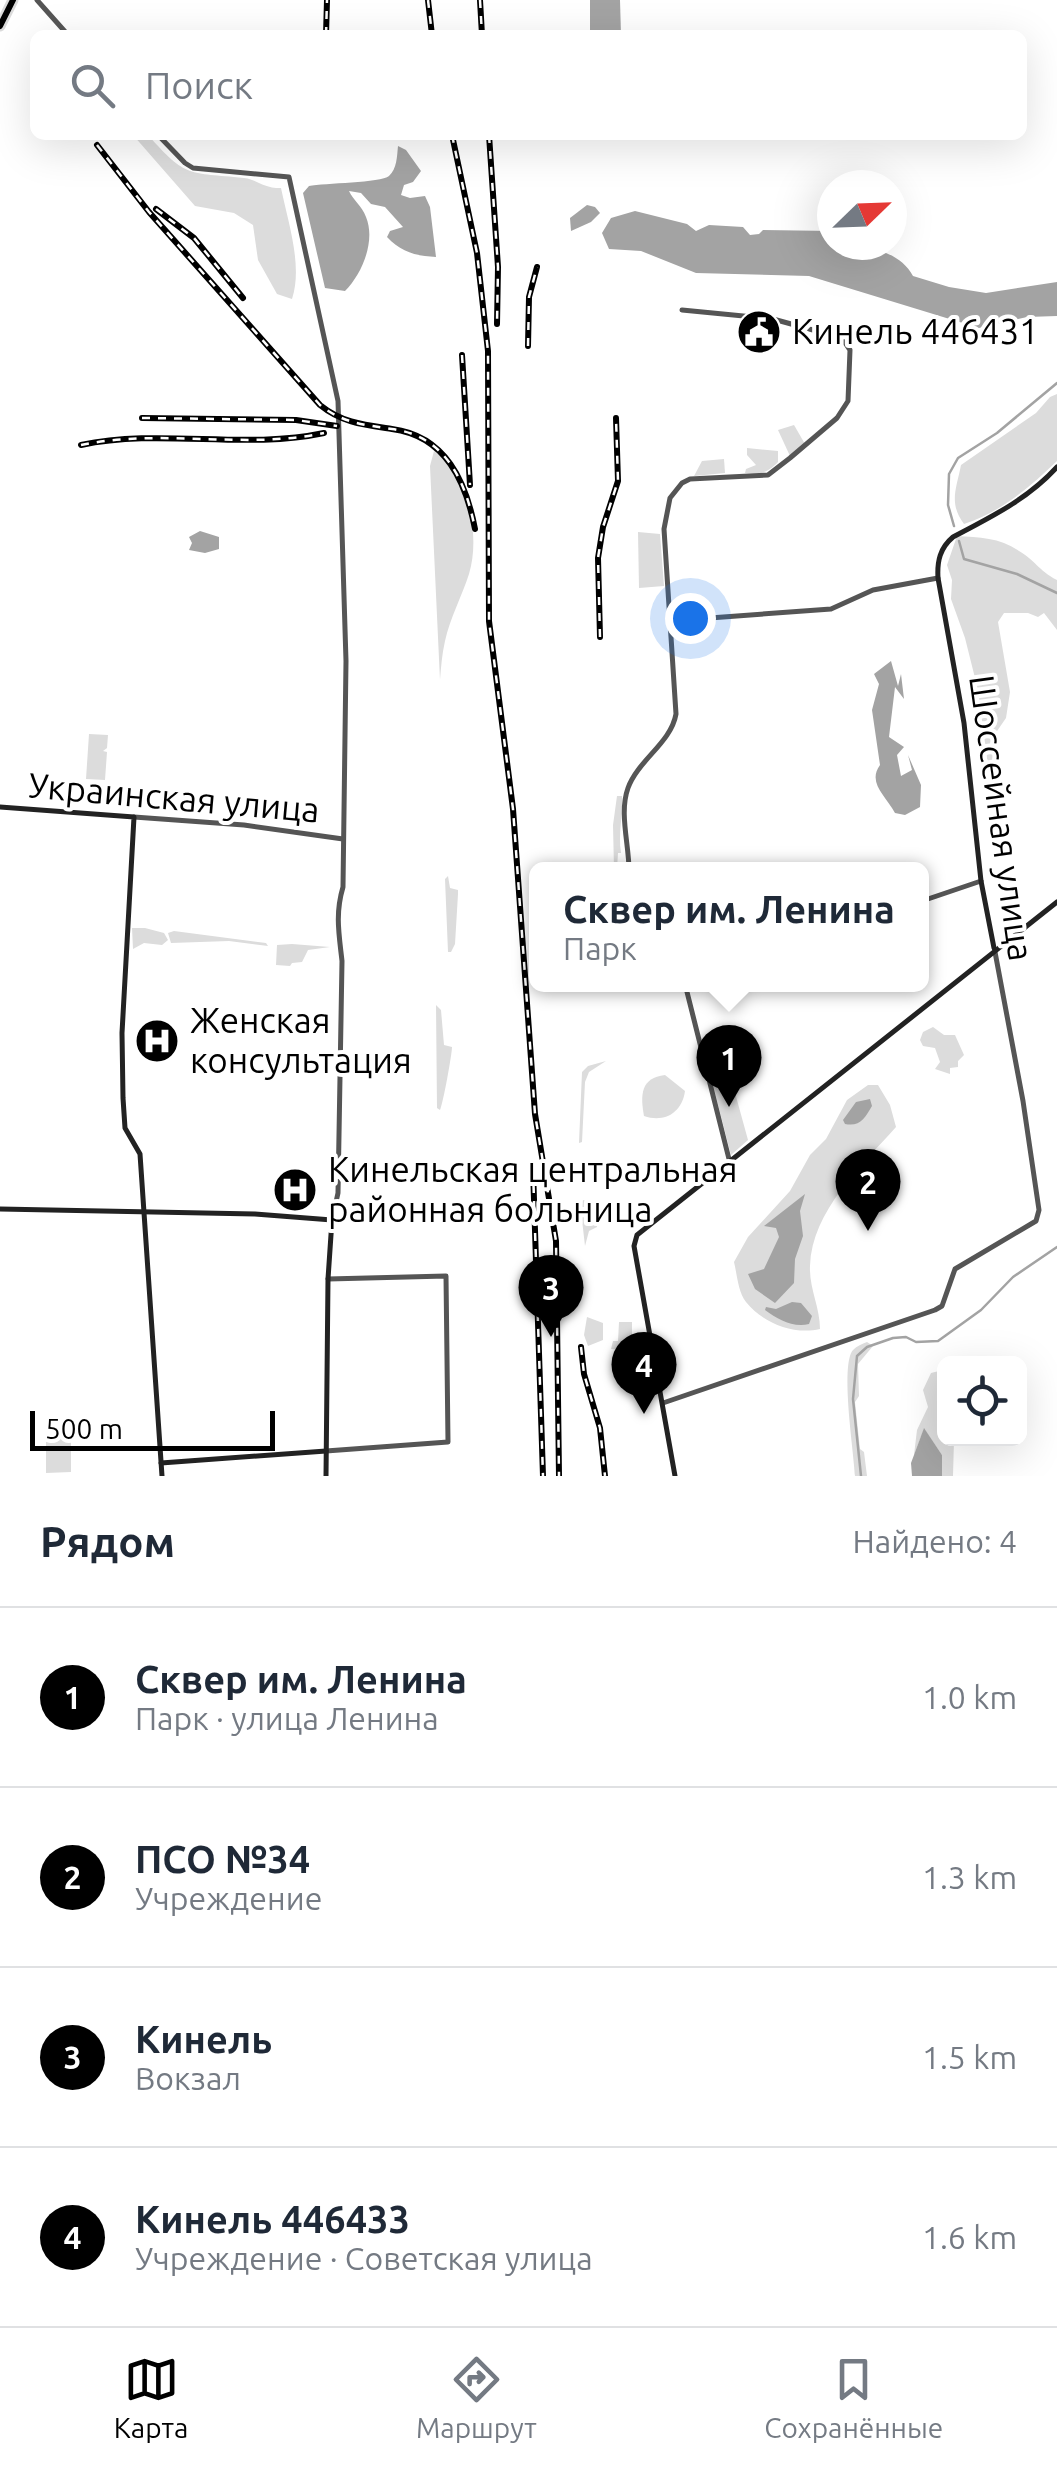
<!DOCTYPE html>
<html lang="ru">
<meta charset="utf-8">
<style>
:root{--surface:#fff;--page:#f2f2f3;--text:#1f2937;--muted:#747a83;--line:#e0e1e3;--accent:#000}
body{margin:0;font-family:Ubuntu,sans-serif;background:var(--page);color:var(--text)}
.controls{position:absolute;right:30px;bottom:30px;display:grid;overflow:hidden;border-radius:15px;box-shadow:0 10px 40px #0002}
.controls button{width:90px;height:90px;display:grid;place-items:center;padding:0;border:0;border-bottom:2px solid var(--line);background:var(--surface);color:var(--text);font:50px sans-serif}
.compass{position:absolute;left:817px;top:170px;width:90px;height:90px;border-radius:50%;background:var(--surface);box-shadow:0 10px 40px #0002;rotate:67deg}
.scale{position:absolute;left:30px;bottom:25px;width:245px;box-sizing:border-box;padding-left:10px;border:5px solid #000;border-top:0;font-size:28px;line-height:35px;white-space:nowrap;color:#000;-webkit-text-stroke:8px #fff;paint-order:stroke}
.you{position:absolute;left:690px;top:618px;width:35px;height:35px;margin:-25px;border:8px solid #fff;border-radius:50%;background:#1a73e8;box-shadow:0 0 0 15px #1a73e833}
.badge{display:grid;place-items:center;width:65px;height:65px;border-radius:50%;background:var(--accent);color:#fff;font-size:32px;font-weight:700}
.pin{position:absolute;translate:-50% -82px;filter:drop-shadow(0 2px 5px #0008)}
.pin::after{content:'';position:absolute;top:52px;width:35px;height:30px;background:inherit;clip-path:polygon(0 0,100% 0,50% 100%)}
.popup{position:absolute;left:529px;top:862px;width:400px;height:130px;box-sizing:border-box;display:grid;place-content:center;border-radius:15px;background:var(--surface);filter:drop-shadow(0 2px 8px #0005);font-size:32px;white-space:nowrap;color:var(--muted)}
.popup b{font-size:38px;color:var(--text)}
.popup::after{content:'';position:absolute;left:50%;top:100%;margin-left:-20px;border:20px solid transparent;border-top-color:var(--surface)}
.list{margin:0;padding:0;list-style:none}
h2{display:flex;justify-content:space-between;align-items:center;height:130px;margin:0;padding:0 40px;font-size:42px}
h2 small{font-size:32px;font-weight:400;color:var(--muted)}
.list li{display:grid;grid-template-columns:65px 1fr auto;gap:30px;align-items:center;box-sizing:border-box;height:180px;padding:0 40px;border-top:2px solid var(--line)}
.list b{display:block;font-size:38px;white-space:nowrap}
.list p{margin:0;font-size:32px;white-space:nowrap;color:var(--muted)}
.list em{font-size:32px;font-style:normal;color:var(--muted)}
.icon{flex:none;width:55px;height:55px;fill:none;stroke:currentColor;stroke-width:2;stroke-linecap:round;stroke-linejoin:round}
.map{position:relative;flex:none;width:1057px;height:1476px;overflow:hidden}
.search{position:absolute;background:var(--surface);box-shadow:0 10px 40px #0002;left:30px;right:30px;top:30px;height:110px;display:flex;align-items:center;gap:25px;box-sizing:border-box;padding:0 35px;border-radius:15px;color:var(--muted);font-size:38px}
.sheet{height:850px;background:var(--surface)}
nav{display:flex;justify-content:space-around;align-items:center;box-sizing:border-box;height:140px;border-top:2px solid var(--line);background:var(--surface);font-size:28px;color:var(--muted)}
nav a{display:grid;justify-items:center;gap:5px}
nav .on{color:var(--accent)}
.map>svg:first-child{display:block}
.green{fill:#dcdcdc}
.water{fill:#a3a3a3}
.lines{fill:none;stroke-linecap:round;stroke-linejoin:round}
.stream{stroke:#a3a3a3;stroke-width:2.5}
.primary-casing{stroke:#dbdbdb;stroke-width:11}
.tertiary{stroke:#555;stroke-width:5}
.secondary{stroke:#222;stroke-width:5}
.primary{stroke:#000;stroke-width:6}
.rail-casing{stroke:#000;stroke-width:6}
.rail{stroke:#fff;stroke-width:2.5;stroke-dasharray:8;stroke-linecap:butt}
.labels{text-anchor:middle;stroke-width:8;stroke-linejoin:round;paint-order:stroke}
.poi-label{font-size:35px;fill:#000;stroke:#fff;text-anchor:start}
.street-label{font-size:35px;fill:#000;stroke:#fff}
</style>
<div class="map">
<svg width="1057" height="1476" viewBox="0 0 1057 1476">
<rect width="100%" height="100%" fill="#fff"/>
<g class="green">
<path d="M 133,135 L 148,135 C 187,179 188,172 244,178 C 259,180 262,188 281,188 C 288,222 303,266 292,299 L 277,294 L 258,260 L 253,225 L 234,213 L 195,206 Z"/>
<path d="M 1057,394 L 1057,461 C 1031,486 1000,513 964,524 C 948,503 957,487 961,465 L 1036,413 L 1050,397 Z"/>
<polygon points="794,425 805,444 790,456 778,430"/>
<path d="M 747,448 L 778,451 L 778,462 C 767,474 759,474 745,473 L 746,469 L 756,465 L 747,455 Z"/>
<path d="M 434,451 C 468,474 481,535 469,574 C 462,596 450,618 445,641 C 442,654 441,667 440,680 L 430,466 Z"/>
<polygon points="724,459 725,473 694,476 702,461"/>
<polygon points="638,532 660,534 664,586 639,588"/>
<path d="M 957,536 C 979,537 1001,538 1019,551 C 1035,560 1038,570 1057,580 L 1057,630 L 1044,613 L 1038,617 L 1028,613 L 1004,613 L 998,622 L 1010,692 L 1006,718 L 995,734 L 992,763 L 988,766 L 978,690 L 965,638 L 951,599 L 952,580 L 947,565 Z"/>
<polygon points="89,734 108,735 107,748 103,751 107,752 105,780 86,779"/>
<path d="M 617,796 L 622,796 C 623,816 618,833 621,853 L 618,853 L 617,869 L 614,869 L 613,825 Z"/>
<polygon points="448,876 450,888 458,890 458,894 455,944 451,952 448,952 445,879"/>
<polygon points="132,928 145,928 164,933 168,940 162,945 144,943 133,949"/>
<polygon points="174,931 266,943 268,946 229,941 171,943 168,933"/>
<polygon points="292,944 330,947 308,950 302,962 292,963 290,966 276,965 277,945"/>
<path d="M 436,1005 L 441,1010 L 444,1045 L 452,1047 C 452,1054 443,1104 440,1110 L 437,1108 Z"/>
<polygon points="933,1027 944,1035 955,1035 964,1055 958,1061 958,1067 950,1068 950,1074 935,1069 940,1062 935,1048 923,1046 920,1040 923,1032"/>
<polygon points="715,1056 720,1074 729,1071 748,1140 731,1155 706,1058"/>
<polygon points="606,1061 589,1072 585,1082 582,1142 579,1143 582,1072 588,1066"/>
<path d="M 665,1075 L 685,1091 C 682,1113 664,1123 644,1116 C 640,1094 641,1078 665,1075 Z"/>
<path d="M 868,1085 L 878,1085 L 890,1105 L 896,1127 C 861,1166 812,1211 810,1266 C 809,1288 820,1307 820,1329 C 793,1335 763,1323 746,1302 C 738,1292 737,1274 734,1262 L 748,1237 L 790,1191 L 810,1155 L 826,1139 L 847,1100 Z"/>
<polygon points="583,1200 590,1202 598,1220 597,1227 589,1231 585,1246 581,1211"/>
<polygon points="587,1317 603,1323 603,1340 588,1346 584,1335"/>
<polygon points="619,1322 632,1322 632,1350 611,1349 613,1341 618,1341"/>
<path d="M 867,1342 L 873,1346 L 858,1364 L 859,1396 L 855,1402 L 860,1449 L 864,1452 L 867,1476 L 855,1476 C 854,1452 840,1365 853,1350 C 857,1346 862,1344 867,1342 Z"/>
<polygon points="939,1371 944,1380 944,1438 961,1439 954,1440 953,1476 942,1476 942,1455 924,1429 914,1455 917,1430 928,1407 923,1390 931,1373"/>
<polygon points="71,1438 71,1472 46,1473 46,1439"/>
</g>
<g class="water">
<polygon points="590,0 620,0 621,35 590,35"/>
<path d="M 398,146 L 406,150 L 421,171 L 413,182 L 404,185 L 401,195 L 410,198 L 425,196 L 430,207 L 436,257 C 416,256 401,252 387,237 L 390,231 L 403,227 L 385,207 L 371,204 L 361,193 L 349,191 C 353,200 362,206 366,217 C 376,241 362,274 345,291 L 325,288 L 303,193 L 309,186 C 324,183 381,183 389,176 C 397,169 397,156 398,146 Z"/>
<polygon points="587,205 595,207 600,213 591,222 571,231 570,218"/>
<path d="M 635,211 L 687,224 L 696,231 L 709,225 L 743,227 L 750,235 L 759,234 L 763,230 L 832,231 L 832,245 C 860,245 898,248 913,276 L 949,287 L 986,293 L 1057,282 L 1057,316 L 1027,317 L 979,328 L 809,276 L 696,273 L 641,251 L 609,249 L 602,233 L 611,218 Z"/>
<polygon points="200,531 219,537 219,549 205,553 189,550 192,543 189,537"/>
<path d="M 891,661 L 898,686 L 901,674 L 904,699 L 895,687 L 889,737 L 904,747 L 897,755 L 901,776 L 912,770 L 908,755 L 921,785 L 920,807 L 905,815 L 895,813 C 886,796 867,783 880,765 L 872,710 L 879,684 L 874,674 Z"/>
<path d="M 870,1099 L 872,1106 C 865,1118 860,1127 845,1124 L 843,1120 L 856,1102 Z"/>
<polygon points="805,1194 800,1211 803,1236 795,1259 794,1283 775,1303 755,1289 748,1274 764,1269 779,1237 776,1228 764,1226"/>
<path d="M 792,1302 L 801,1303 L 812,1316 L 809,1324 C 793,1328 777,1319 765,1310 L 766,1307 L 776,1309 Z"/>
<polygon points="924,1428 942,1455 942,1476 912,1476 911,1463"/>
</g>
<g class="lines">
<g class="stream">
<polyline points="954,526 948,505 949,474 958,458 997,433 1057,383"/>
<polyline points="959,541 964,559 1017,574 1057,593"/>
<polyline points="861,1476 853,1399 857,1356 867,1347 893,1338 906,1337 916,1342 938,1341 981,1310 1013,1277 1057,1247"/>
</g>
<defs>
<polyline id="primary" points="0,26 13,0"/>
</defs>
<use href="#primary" class="primary-casing"/>
<g class="tertiary">
<polyline points="37,0 68,35"/>
<path d="M 158,135 L 185,163 L 193,168 L 289,177 L 338,401 L 346,661 L 343,887 C 335,914 339,934 342,961 L 338,1193 L 332,1220"/>
<polyline points="669,621 831,609 873,590 938,578"/>
<polyline points="134,817 244,825 343,839"/>
<path d="M 629,870 C 629,844 619,813 628,788 C 638,760 671,743 676,714 L 664,529 L 670,498 L 682,483 L 690,479 L 768,475 L 790,458 L 837,418 L 848,401 L 850,350 L 842,338 L 773,319 L 682,310"/>
<polyline points="922,901 981,881"/>
<polyline points="685,984 730,1163"/>
<polyline points="663,1403 935,1310 942,1306 955,1269 1036,1221 1039,1210 1023,1101 995,952"/>
<polyline points="326,1451 448,1442 446,1276 328,1279"/>
</g>
<g class="secondary">
<polyline points="0,807 134,817 122,1033 123,1098 125,1128 140,1154 162,1476"/>
<path d="M 994,948 L 981,881 L 964,723 L 938,578 C 937,561 940,548 953,537 C 991,517 1028,499 1057,467"/>
<polyline points="0,1209 255,1214 332,1220 328,1279 326,1476"/>
<polyline points="161,1463 326,1451"/>
<polyline points="675,1476 634,1246 637,1235 1057,902"/>
</g>
<use href="#primary" class="primary"/>
<defs>
<g id="rail">
<polyline points="428,0 432,35"/>
<polyline points="480,0 482,35"/>
<polyline points="326,35 327,0"/>
<polyline points="452,135 477,253 488,351 489,621 513,809 535,1114 556,1241 559,1476"/>
<polyline points="489,135 498,267 497,324"/>
<path d="M 97,145 L 149,212 L 320,405 C 342,423 365,425 392,429 C 446,436 466,482 475,529"/>
<polyline points="156,209 194,238 243,298"/>
<polyline points="528,346 529,297 537,267"/>
<polyline points="462,355 470,485"/>
<polyline points="142,418 296,420 337,426"/>
<path d="M 81,445 C 161,428 244,450 324,433"/>
<polyline points="600,637 598,558 603,527 618,481 616,418"/>
<polyline points="533,1169 543,1476"/>
<polyline points="581,1347 584,1374 600,1428 605,1476"/>
</g>
</defs>
<use href="#rail" class="rail-casing"/>
<use href="#rail" class="rail"/>
</g>
<defs>
<symbol id="civic-disc" viewBox="-11 -11 22 22"><circle r="9.5" fill="#000" stroke="#fff"/><path d="M-.6-6.5H3V-4.5H.6V-3L4-1V1h2V6H-6V1h2V-1L-.6-3ZM-1.2 2.5V6h2.4V2.5Z" fill="#fff"/></symbol>
<symbol id="hospital-disc" viewBox="-11 -11 22 22"><circle r="9.5" fill="#000" stroke="#fff"/><path d="M-5-5h3v3.5h4V-5h3V5h-3V1.5h-4V5h-3Z" fill="#fff"/></symbol>
</defs>
<g fill-rule="evenodd">
<use href="#civic-disc" x="734" y="307" width="50" height="50"/>
<use href="#hospital-disc" x="132" y="1016" width="50" height="50"/>
<use href="#hospital-disc" x="270" y="1165" width="50" height="50"/>
</g>
<g class="labels">
<g class="poi-label">
<text x="792" y="344">Кинель 446431</text>
<text x="190" y="1033">Женская<tspan x="190" dy="40">консультация</tspan></text>
<text x="328" y="1182">Кинельская центральная<tspan x="328" dy="40">районная больница</tspan></text>
</g>
<g class="street-label">
<text transform="translate(174 798) rotate(5)" y="12">Украинская улица</text>
<text transform="translate(1001 818) rotate(82)" y="12">Шоссейная улица</text>
</g>
</g>
</svg>
<div class="controls">
<button><svg class="icon" aria-label="locate" viewBox="0 0 24 24"><circle cx="12" cy="12" r="6"/><path d="M12 2v4M12 18v4M2 12h4M18 12h4"/></svg></button>
</div>
<svg class="compass" viewBox="-18 -18 36 36"><path d="M0-13l5 13h-10z" fill="#e53935"/><path d="M0 13l5-13h-10z" fill="#747a83"/></svg>
<div class="scale">500 m</div>
<div class="you"></div>
<div class="pin badge" style="left:729px;top:1107px">1</div>
<div class="popup"><b>Сквер им. Ленина</b>Парк</div>
<div class="pin badge" style="left:868px;top:1231px">2</div>
<div class="pin badge" style="left:551px;top:1337px">3</div>
<div class="pin badge" style="left:644px;top:1414px">4</div>
<div class="search"><svg class="icon" aria-label="search" viewBox="0 0 24 24"><circle cx="10" cy="10" r="6"/><path d="M15 15l6 6"/></svg>Поиск</div>
</div>
<section class="sheet">
<h2>Рядом<small>Найдено: 4</small></h2>
<ul class="list">
<li><span class="badge">1</span><div><b>Сквер им. Ленина</b><p>Парк · улица Ленина</p></div><em>1.0 km</em></li>
<li><span class="badge">2</span><div><b>ПСО №34</b><p>Учреждение</p></div><em>1.3 km</em></li>
<li><span class="badge">3</span><div><b>Кинель</b><p>Вокзал</p></div><em>1.5 km</em></li>
<li><span class="badge">4</span><div><b>Кинель 446433</b><p>Учреждение · Советская улица</p></div><em>1.6 km</em></li>
</ul>
</section>
<nav>
<a class="on"><svg class="icon" aria-label="map" viewBox="0 0 24 24"><path d="M3 6l6-2 6 2 6-2v14l-6 2-6-2-6 2zM9 4v14M15 6v14"/></svg>Карта</a>
<a><svg class="icon" aria-label="directions" viewBox="0 0 24 24"><path d="M12 3l9 9-9 9-9-9zM9 14v-3h6M13 9l2 2-2 2"/></svg>Маршрут</a>
<a><svg class="icon" aria-label="saved" viewBox="0 0 24 24"><path d="M7 4h10v16l-5-4-5 4z"/></svg>Сохранённые</a>
</nav>
